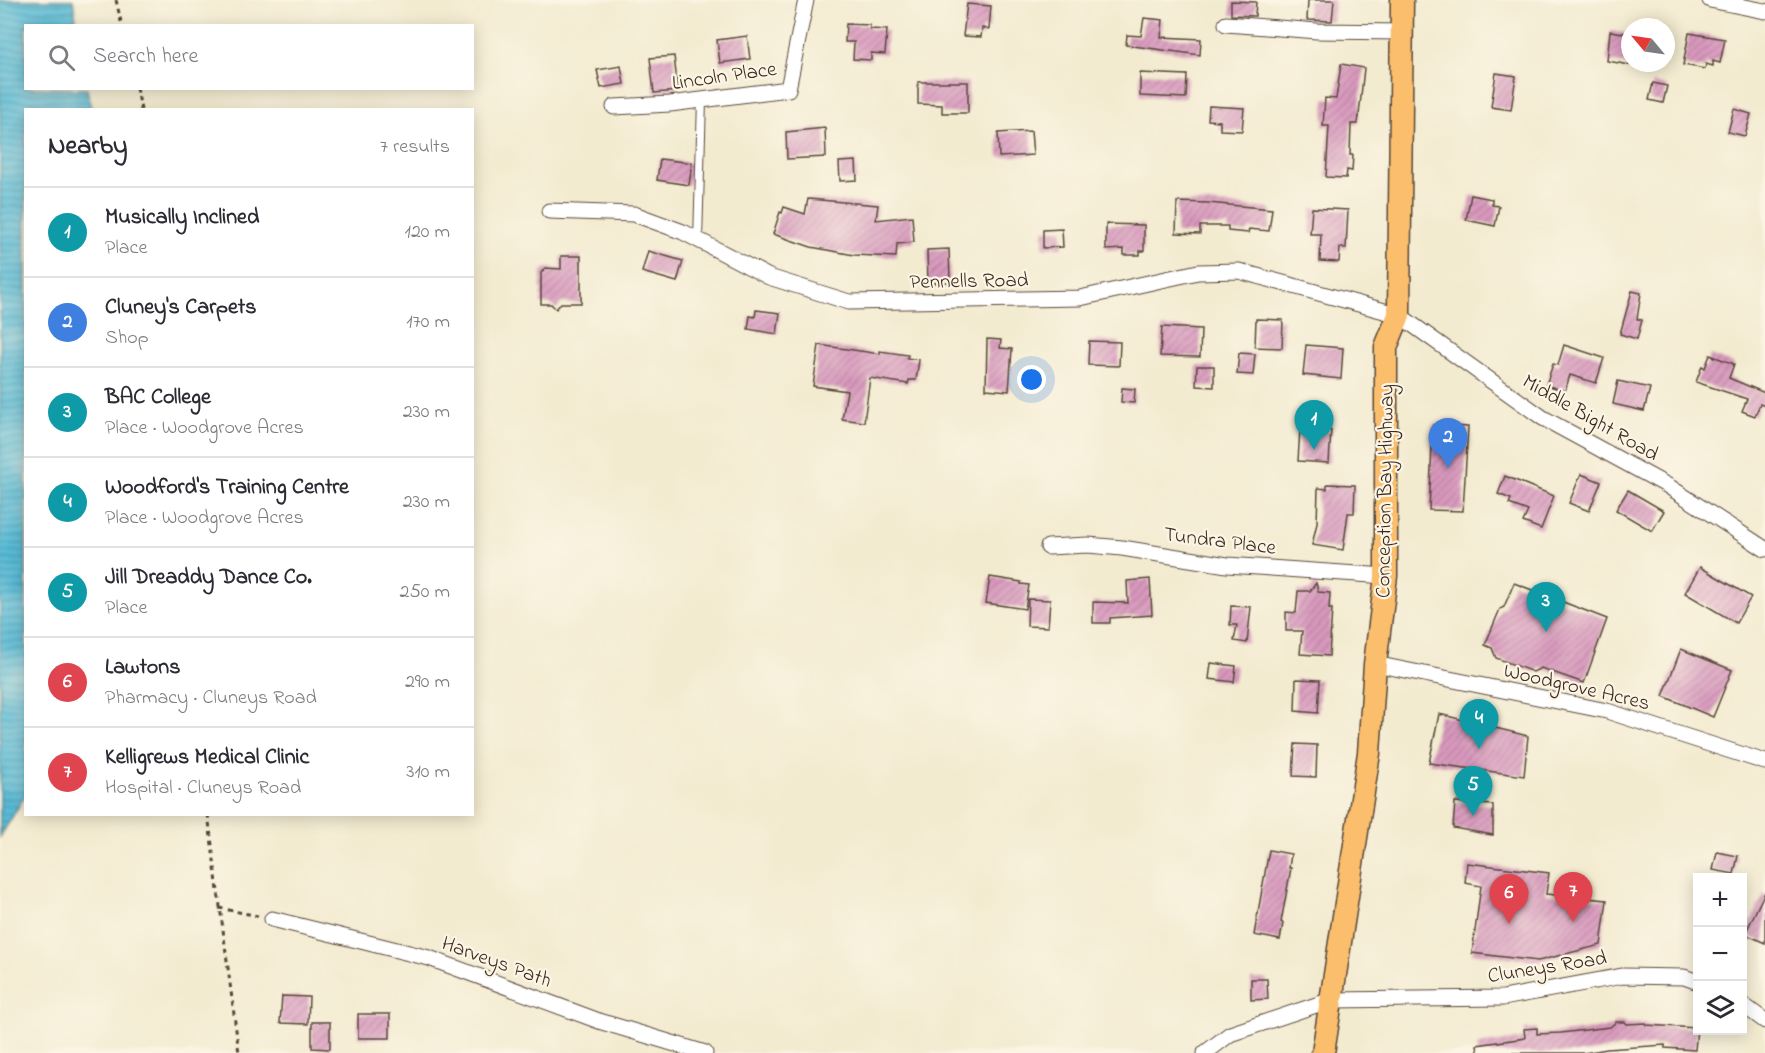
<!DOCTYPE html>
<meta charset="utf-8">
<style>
:root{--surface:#fff;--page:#f7f7f7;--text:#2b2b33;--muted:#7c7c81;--line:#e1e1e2;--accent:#d1495b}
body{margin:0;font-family:"Indie Flower",sans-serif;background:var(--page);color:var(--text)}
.controls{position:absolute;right:18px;bottom:18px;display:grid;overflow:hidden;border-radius:0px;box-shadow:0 3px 15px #0003}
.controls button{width:54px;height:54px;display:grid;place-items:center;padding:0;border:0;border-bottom:2px solid var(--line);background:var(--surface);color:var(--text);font:30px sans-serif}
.compass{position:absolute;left:1621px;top:18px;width:54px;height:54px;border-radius:50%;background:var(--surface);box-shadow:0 3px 15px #0003;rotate:299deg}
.you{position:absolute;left:1032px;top:380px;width:21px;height:21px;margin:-15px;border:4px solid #fff;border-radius:50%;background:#1a73e8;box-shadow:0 0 0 9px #1a73e833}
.badge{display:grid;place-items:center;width:39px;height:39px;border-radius:50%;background:var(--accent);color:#fff;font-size:20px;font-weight:700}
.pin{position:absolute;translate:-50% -50px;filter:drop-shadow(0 2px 3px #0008)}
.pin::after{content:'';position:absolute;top:32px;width:21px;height:18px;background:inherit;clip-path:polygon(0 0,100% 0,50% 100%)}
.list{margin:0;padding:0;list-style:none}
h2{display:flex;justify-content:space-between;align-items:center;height:78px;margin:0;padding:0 24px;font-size:26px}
h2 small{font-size:20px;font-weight:400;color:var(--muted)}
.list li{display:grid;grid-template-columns:39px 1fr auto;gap:18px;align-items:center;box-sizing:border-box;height:90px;padding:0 24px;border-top:2px solid var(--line)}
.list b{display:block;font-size:22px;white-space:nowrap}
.list p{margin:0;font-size:20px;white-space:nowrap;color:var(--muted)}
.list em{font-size:20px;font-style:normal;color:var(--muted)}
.icon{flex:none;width:33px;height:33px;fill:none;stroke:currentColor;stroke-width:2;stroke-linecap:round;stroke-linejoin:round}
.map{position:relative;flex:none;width:1765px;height:1053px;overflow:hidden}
.search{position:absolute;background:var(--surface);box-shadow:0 3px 15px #0003;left:24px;top:24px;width:450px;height:66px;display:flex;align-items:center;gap:15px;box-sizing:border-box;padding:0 21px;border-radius:0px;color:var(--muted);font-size:22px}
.panel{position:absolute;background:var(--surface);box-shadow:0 3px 15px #0003;left:24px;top:108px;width:450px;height:708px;border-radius:0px}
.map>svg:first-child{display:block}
.water{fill:url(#water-rules);stroke:#4a727a;stroke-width:1.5}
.building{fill:url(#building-hatch)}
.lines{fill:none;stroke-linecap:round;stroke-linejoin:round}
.lane-casing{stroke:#574739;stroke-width:10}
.street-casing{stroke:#574739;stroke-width:17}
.primary-casing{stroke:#574739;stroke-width:25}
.path{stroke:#574739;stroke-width:3;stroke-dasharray:4.5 4.5;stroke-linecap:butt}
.lane{stroke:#fff;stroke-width:8}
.street{stroke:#fff;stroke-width:15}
.primary{stroke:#fabe6d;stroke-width:22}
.labels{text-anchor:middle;stroke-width:4.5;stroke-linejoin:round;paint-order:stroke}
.street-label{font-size:21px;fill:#3b2a1e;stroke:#fcf5e5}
</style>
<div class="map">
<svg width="1765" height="1053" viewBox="0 0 1765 1053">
<defs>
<pattern id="water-rules" width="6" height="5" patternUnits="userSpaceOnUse" patternTransform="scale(1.5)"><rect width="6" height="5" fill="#58bbd6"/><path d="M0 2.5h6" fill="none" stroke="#4a98ad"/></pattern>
<pattern id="building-hatch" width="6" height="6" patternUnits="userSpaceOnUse" patternTransform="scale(1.5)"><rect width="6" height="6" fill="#d999be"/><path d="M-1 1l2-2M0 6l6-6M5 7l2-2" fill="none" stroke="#b17d9a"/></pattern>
</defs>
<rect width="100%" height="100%" fill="#fcf5e5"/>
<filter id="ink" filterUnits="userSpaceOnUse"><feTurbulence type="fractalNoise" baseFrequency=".0167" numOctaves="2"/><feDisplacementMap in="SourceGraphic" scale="12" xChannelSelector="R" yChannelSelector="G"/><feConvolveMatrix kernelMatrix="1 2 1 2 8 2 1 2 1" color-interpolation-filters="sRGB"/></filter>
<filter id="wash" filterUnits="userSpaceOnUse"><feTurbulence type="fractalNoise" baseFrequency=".008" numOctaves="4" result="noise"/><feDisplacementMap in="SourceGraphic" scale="24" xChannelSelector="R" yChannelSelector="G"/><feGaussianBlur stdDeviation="1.35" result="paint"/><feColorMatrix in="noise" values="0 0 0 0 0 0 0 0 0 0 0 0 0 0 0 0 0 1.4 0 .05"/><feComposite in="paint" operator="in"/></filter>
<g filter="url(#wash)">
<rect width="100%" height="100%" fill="#f3ebd0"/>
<polygon class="water" points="0,0 73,0 77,25 26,26 26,88 87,89 91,109 26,110 26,794 0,837"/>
<g id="blocks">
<g class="building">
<polygon points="1308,0 1334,0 1332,21 1307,20"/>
<polygon points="1231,1 1256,2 1255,16 1231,15"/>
<polygon points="967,4 991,6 989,29 982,28 981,37 963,36"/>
<polygon points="1144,18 1163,20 1161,37 1201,39 1200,55 1126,45 1127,35 1141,36"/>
<polygon points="846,24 870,25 870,29 887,30 885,54 871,53 871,60 853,59 854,42 845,42"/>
<polygon points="1610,31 1630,34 1630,65 1607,61"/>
<polygon points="1689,33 1725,39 1720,63 1713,61 1713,66 1706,64 1705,69 1683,65"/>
<polygon points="747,36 750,59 720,63 717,40"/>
<polygon points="674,56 678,91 654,93 650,58"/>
<polygon points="1341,64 1364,68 1358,124 1351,124 1350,155 1353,155 1352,171 1347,170 1346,178 1326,177 1329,126 1323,126 1325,98 1336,99"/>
<polygon points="621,66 624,84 601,88 597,70"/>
<polygon points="1140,73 1187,75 1186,98 1140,96"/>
<polygon points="1496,73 1516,76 1511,110 1491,107"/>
<polygon points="918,82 968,82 968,113 942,113 942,105 918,104"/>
<polygon points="1653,83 1667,86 1663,103 1649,100"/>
<polygon points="1209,106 1244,108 1242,131 1220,130 1220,121 1208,120"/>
<polygon points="1734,109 1751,114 1745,136 1728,132"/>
<polygon points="825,128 826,157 787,159 786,132"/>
<polygon points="1031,131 1033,155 999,157 998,133"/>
<polygon points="660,159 692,163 689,185 657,180"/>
<polygon points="856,161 857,180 840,181 839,162"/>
<polygon points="1471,195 1492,199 1492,205 1499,206 1495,226 1466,220"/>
<polygon points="808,199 878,205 876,220 912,216 914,242 897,244 896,257 854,255 811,247 773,234 780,212 782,213 784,207 805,214"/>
<polygon points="1177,202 1208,203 1272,209 1269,231 1249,229 1248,233 1228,231 1228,226 1200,226 1200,234 1176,233"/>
<polygon points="1312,208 1348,210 1346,248 1340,248 1339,262 1320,261 1321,234 1310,234"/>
<polygon points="1106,224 1144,225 1144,251 1140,251 1140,255 1124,255 1124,249 1106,250"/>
<polygon points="1062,229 1063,247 1043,248 1043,230"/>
<polygon points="949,249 950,282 928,283 927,250"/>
<polygon points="648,251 683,261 677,282 642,272"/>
<polygon points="561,256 581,256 581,303 561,303 556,309 551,304 541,304 541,273 545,268 561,269"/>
<polygon points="1632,291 1641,293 1637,319 1642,320 1637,339 1620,334"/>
<polygon points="756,310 780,313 777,334 748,329 750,316 755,317"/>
<polygon points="1256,319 1283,320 1282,348 1255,347"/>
<polygon points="1162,327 1201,329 1200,357 1160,356"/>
<polygon points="987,339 1001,340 1000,348 1012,349 1009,391 986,389"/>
<polygon points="1089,341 1120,342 1119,366 1088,365"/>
<polygon points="819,345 880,354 880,351 908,355 907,358 919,360 916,380 909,380 908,384 870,378 864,422 842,419 847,391 813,386"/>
<polygon points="1306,345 1343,348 1341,379 1303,375"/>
<polygon points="1564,345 1604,358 1596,383 1570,375 1565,391 1546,385 1553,364 1558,365"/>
<polygon points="1239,353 1255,354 1253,375 1237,374"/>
<polygon points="1710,355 1734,364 1729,378 1765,393 1765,406 1760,404 1755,416 1742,411 1747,399 1696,382 1702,366 1705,368"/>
<polygon points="1197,366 1214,366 1214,387 1196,386"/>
<polygon points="1618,381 1650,388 1644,411 1613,404"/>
<polygon points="1122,388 1135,389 1134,403 1121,402"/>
<polygon points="1433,425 1468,427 1463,511 1429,510"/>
<polygon points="1300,429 1331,430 1329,463 1298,461"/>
<polygon points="1581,474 1601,482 1589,511 1569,503"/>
<polygon points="1505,476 1554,496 1541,529 1523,522 1528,511 1509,504 1511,499 1498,494"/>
<polygon points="1327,484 1355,485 1354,513 1348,513 1343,550 1312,545 1317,523 1318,488 1327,489"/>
<polygon points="1628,490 1664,511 1652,531 1616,510"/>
<polygon points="1700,567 1751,597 1736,623 1685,593"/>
<polygon points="990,577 1021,582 1021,584 1029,585 1025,609 986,603"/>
<polygon points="1150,579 1152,615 1110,618 1110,623 1093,623 1093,602 1128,603 1127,581"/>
<polygon points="1316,583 1318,592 1330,593 1329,609 1332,609 1329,656 1300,654 1302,631 1286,631 1286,612 1296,613 1298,591 1310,591"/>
<polygon points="1514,583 1607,619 1584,683 1541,668 1533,672 1496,658 1492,648 1485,645 1500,609 1504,607"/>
<polygon points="1028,599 1050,600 1048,627 1027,626"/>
<polygon points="1231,606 1251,607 1247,643 1234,641 1237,625 1230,625"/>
<polygon points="1681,649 1732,670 1713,717 1663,696"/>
<polygon points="1211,663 1236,666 1234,682 1209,679"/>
<polygon points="1296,679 1320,680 1318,713 1295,711"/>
<polygon points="1439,714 1528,736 1524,776 1429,763"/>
<polygon points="1295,744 1317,745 1316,777 1293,776"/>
<polygon points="1455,802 1493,805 1493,835 1453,828"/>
<polygon points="1269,850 1291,854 1289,868 1291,868 1281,922 1283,923 1280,940 1254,935"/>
<polygon points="1717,852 1738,856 1734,874 1713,870"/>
<polygon points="1467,863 1549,873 1546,894 1607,900 1601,945 1538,961 1472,953 1481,886 1465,883"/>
<polygon points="1765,892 1765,943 1745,934"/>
<polygon points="1251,979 1267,979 1268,999 1251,1000"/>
<polygon points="282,996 309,997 308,1024 280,1023"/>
<rect x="358" y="1014" width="32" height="24"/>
<polygon points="312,1022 330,1022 330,1049 312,1048"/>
<polygon points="1616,1022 1625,1022 1627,1024 1646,1023 1646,1025 1697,1028 1695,1050 1665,1048 1665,1045 1607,1049 1584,1053 1478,1053 1477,1045 1525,1038 1524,1029 1537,1028 1537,1034 1561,1033 1610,1027"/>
</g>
</g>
</g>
<g filter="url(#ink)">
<use href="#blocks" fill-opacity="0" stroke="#574739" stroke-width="1.5"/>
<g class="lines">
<defs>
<polyline id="lane" points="698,240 702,100"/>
<g id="street">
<polyline points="1710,0 1765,11"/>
<polyline points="1226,24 1317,31 1403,32"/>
<polyline points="614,107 670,104 788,89 806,0"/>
<polyline points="549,211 634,214 683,232 769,277 849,302 1080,298 1198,272 1239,271 1399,315 1543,418 1668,486 1765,549"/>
<polyline points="1048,547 1088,545 1122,548 1227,565 1386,576"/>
<polyline points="1375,664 1607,711 1765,762"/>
<polyline points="272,919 429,958 599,1021 705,1053"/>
<polyline points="1742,1004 1765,1021"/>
<polyline points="1205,1053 1230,1034 1331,1000 1503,998 1622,976 1684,977 1698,982"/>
</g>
<polyline id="primary" points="1323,1053 1369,753 1375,664 1386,576 1386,347 1399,315 1402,0"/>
</defs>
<use href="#lane" class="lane-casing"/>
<use href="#street" class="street-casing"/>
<use href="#primary" class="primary-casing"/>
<g class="path">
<polyline points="116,0 122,26"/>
<polyline points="137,88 141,110"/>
<polyline points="208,814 239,1053"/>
<polyline points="219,908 258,916"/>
</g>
<use href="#lane" class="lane"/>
<use href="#street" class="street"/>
<use href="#primary" class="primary"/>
</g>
</g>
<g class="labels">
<g class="street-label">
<text transform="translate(724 75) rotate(-8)" y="7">Lincoln Place</text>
<text transform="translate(969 280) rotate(-1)" y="7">Pennells Road</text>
<text transform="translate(1591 417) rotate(30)" y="7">Middle Bight Road</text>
<text transform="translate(1384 491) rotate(-89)" y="7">Conception Bay Highway</text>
<text transform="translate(1220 540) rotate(7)" y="7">Tundra Place</text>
<text transform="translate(1577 686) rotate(13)" y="7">Woodgrove Acres</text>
<text transform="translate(497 961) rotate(20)" y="7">Harveys Path</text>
<text transform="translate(1547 966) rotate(-9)" y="7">Cluneys Road</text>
</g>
</g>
</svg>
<div class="controls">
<button>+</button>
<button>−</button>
<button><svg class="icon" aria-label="layers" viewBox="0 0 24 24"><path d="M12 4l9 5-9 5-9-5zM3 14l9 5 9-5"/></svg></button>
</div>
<svg class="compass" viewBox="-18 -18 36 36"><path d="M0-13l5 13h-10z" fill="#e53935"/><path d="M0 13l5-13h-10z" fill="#7c7c81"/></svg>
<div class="you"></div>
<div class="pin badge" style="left:1314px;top:450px;background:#0f9aa8">1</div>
<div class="pin badge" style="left:1448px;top:468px;background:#3f7fe0">2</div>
<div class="pin badge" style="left:1546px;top:632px;background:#0f9aa8">3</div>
<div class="pin badge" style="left:1479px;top:749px;background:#0f9aa8">4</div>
<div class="pin badge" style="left:1473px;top:816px;background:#0f9aa8">5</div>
<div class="pin badge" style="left:1509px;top:924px;background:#e0444e">6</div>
<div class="pin badge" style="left:1573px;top:922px;background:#e0444e">7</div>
<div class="search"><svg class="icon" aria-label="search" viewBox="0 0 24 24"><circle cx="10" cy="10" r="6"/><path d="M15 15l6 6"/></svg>Search here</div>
<section class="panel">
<h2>Nearby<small>7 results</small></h2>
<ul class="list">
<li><span class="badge" style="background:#0f9aa8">1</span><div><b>Musically Inclined</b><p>Place</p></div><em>120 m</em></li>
<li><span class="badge" style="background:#3f7fe0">2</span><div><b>Cluney's Carpets</b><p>Shop</p></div><em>170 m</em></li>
<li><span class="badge" style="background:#0f9aa8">3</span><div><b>BAC College</b><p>Place · Woodgrove Acres</p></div><em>230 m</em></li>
<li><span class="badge" style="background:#0f9aa8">4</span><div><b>Woodford's Training Centre</b><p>Place · Woodgrove Acres</p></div><em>230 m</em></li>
<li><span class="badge" style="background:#0f9aa8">5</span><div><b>Jill Dreaddy Dance Co.</b><p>Place</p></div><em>250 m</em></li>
<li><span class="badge" style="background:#e0444e">6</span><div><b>Lawtons</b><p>Pharmacy · Cluneys Road</p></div><em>290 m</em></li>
<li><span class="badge" style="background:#e0444e">7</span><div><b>Kelligrews Medical Clinic</b><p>Hospital · Cluneys Road</p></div><em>310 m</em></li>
</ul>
</section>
</div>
